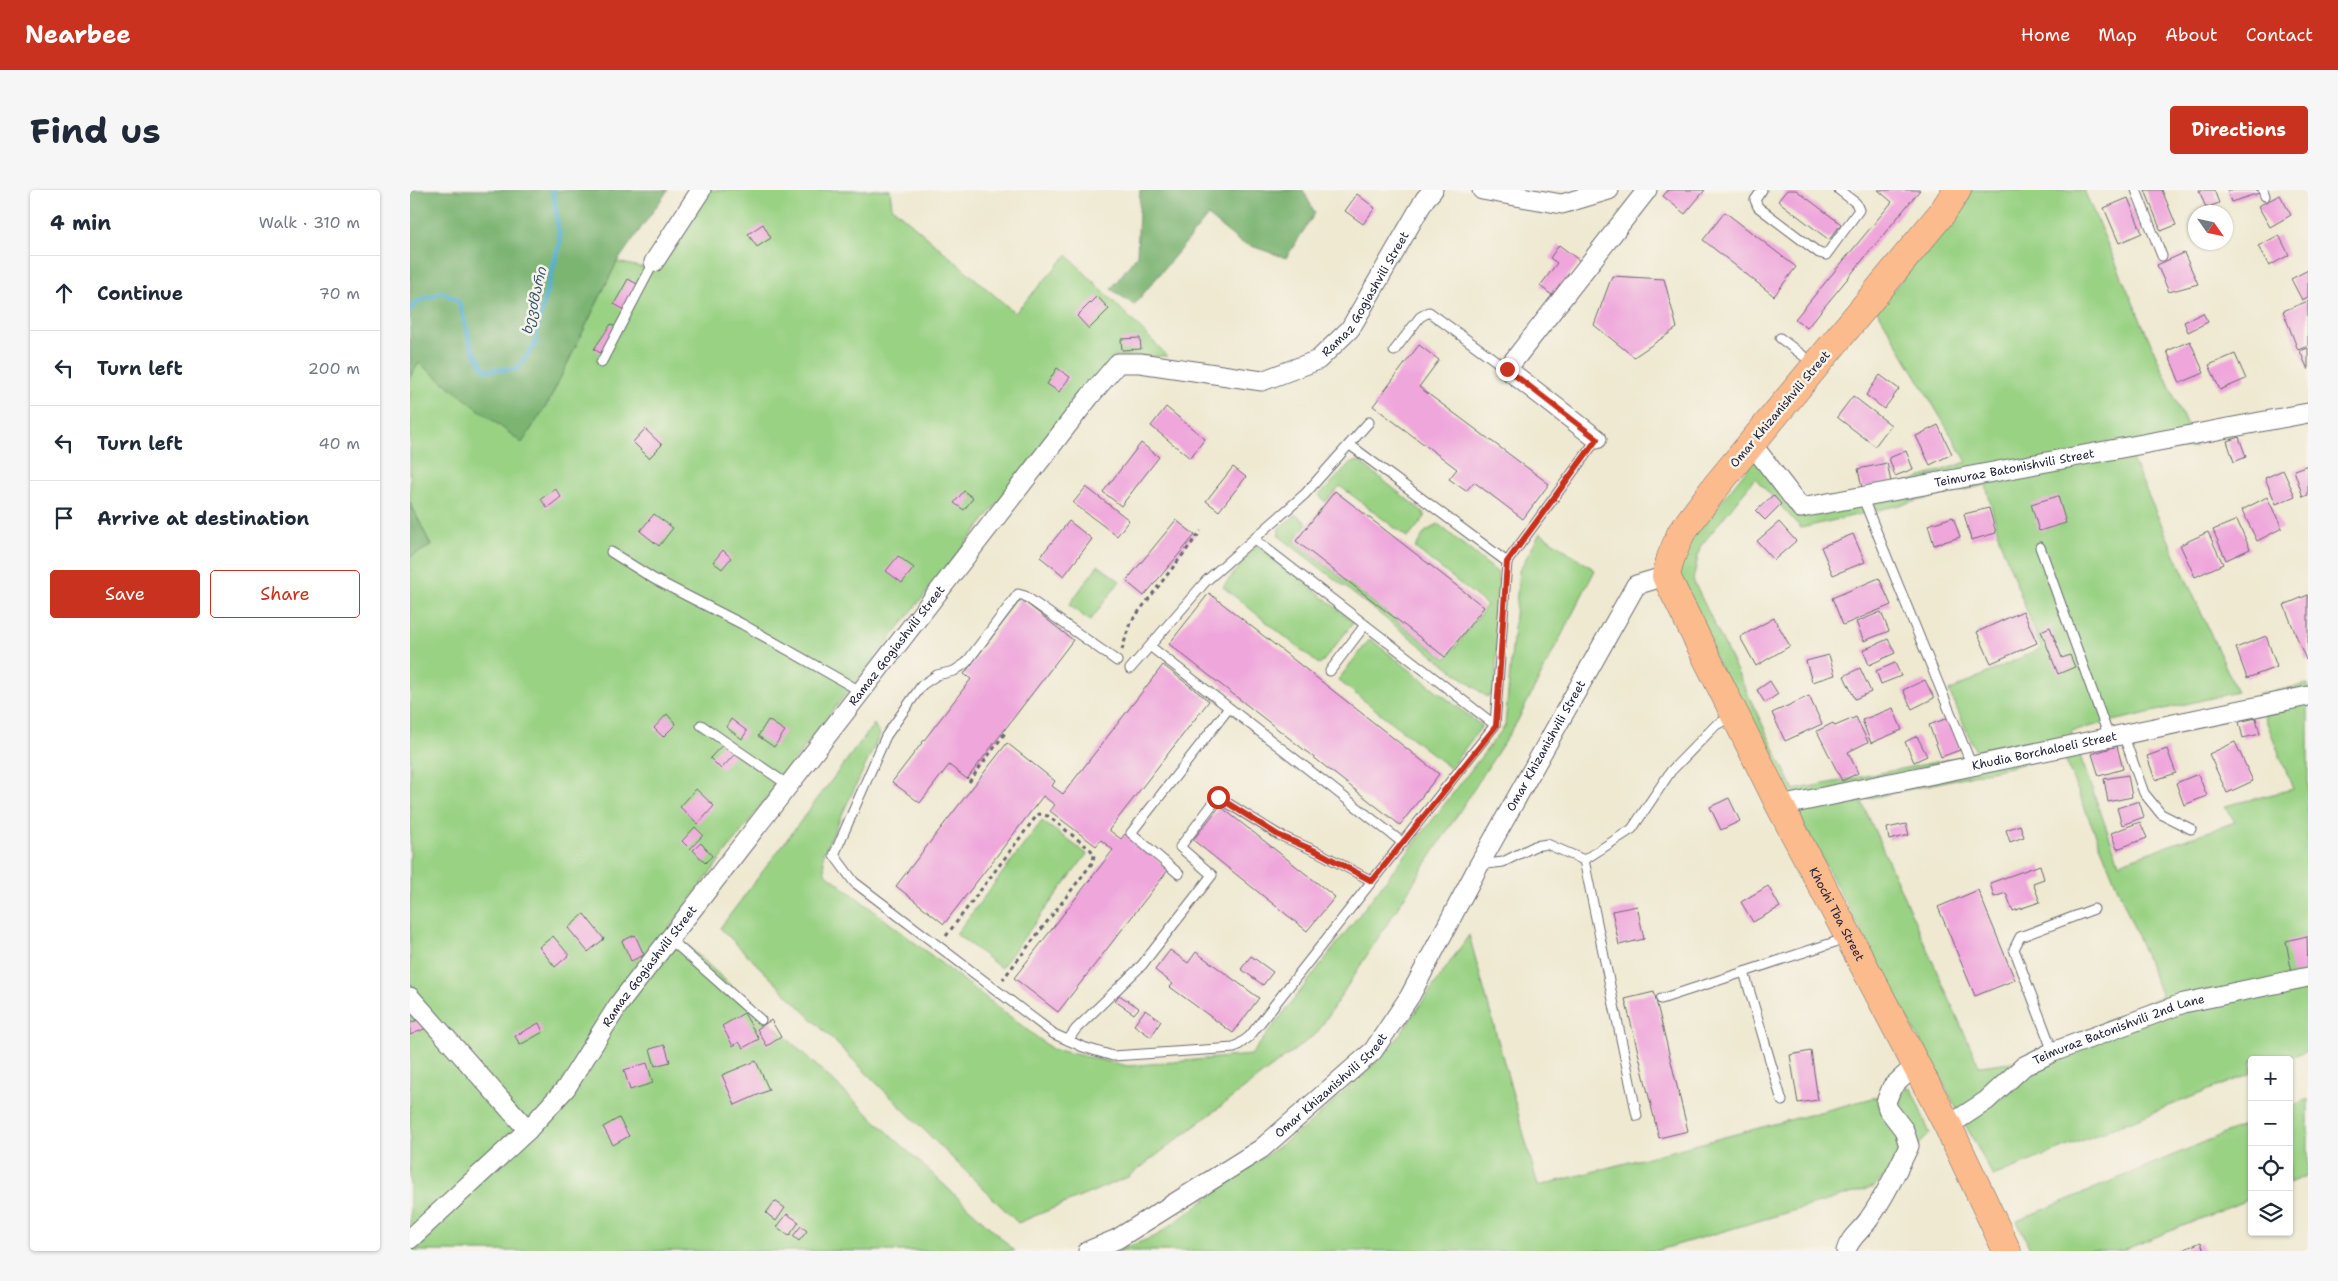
<!DOCTYPE html>
<meta charset="utf-8">
<style>
:root{--surface:#fff;--page:#f6f6f7;--text:#1f2937;--muted:#747a83;--line:#e0e1e3;--accent:#c8321e}
body{margin:0;font-family:"Shantell Sans","Noto Sans Georgian",sans-serif;background:var(--page);color:var(--text)}
.controls{position:absolute;right:15px;bottom:15px;display:grid;overflow:hidden;border-radius:5px;box-shadow:0 1px 4px #0004}
.controls button{width:45px;height:45px;display:grid;place-items:center;padding:0;border:0;border-bottom:1px solid var(--line);background:var(--surface);color:var(--text);font:25px sans-serif}
.compass{position:absolute;left:1778px;top:15px;width:45px;height:45px;border-radius:50%;background:var(--surface);box-shadow:0 1px 4px #0004;rotate:124deg}
.stop{position:absolute;width:15px;height:15px;margin:-11px;border:4px solid #c8321e;border-radius:50%;background:#fff}
.stop.end{background:#c8321e;border-color:#fff;box-shadow:0 1px 5px #0008}
.list{margin:0;padding:0;list-style:none}
h2{display:flex;justify-content:space-between;align-items:center;height:65px;margin:0;padding:0 20px;font-size:21px}
h2 small{font-size:16px;font-weight:400;color:var(--muted)}
.list li{display:grid;grid-template-columns:32px 1fr auto;gap:15px;align-items:center;box-sizing:border-box;height:75px;padding:0 20px;border-top:1px solid var(--line)}
.list b{display:block;font-size:19px;white-space:nowrap}
.list em{font-size:16px;font-style:normal;color:var(--muted)}
.actions{display:flex;gap:10px;padding:15px 20px}
.actions a{flex:1;padding:11px 0;border:1px solid var(--accent);border-radius:5px;text-align:center;font-size:18px;color:var(--accent)}
.actions .main{background:var(--accent);color:#fff}
.icon{flex:none;width:28px;height:28px;fill:none;stroke:currentColor;stroke-width:2;stroke-linecap:round;stroke-linejoin:round}
.map{position:relative;flex:none;width:1898px;height:1061px;overflow:hidden;border-radius:5px}
header{display:flex;align-items:center;gap:30px;box-sizing:border-box;height:70px;padding:0 25px;background:var(--accent);color:#fff}
header strong{font-size:24px}
nav{display:flex;gap:28px;margin-inline-start:auto;font-size:18px}
.intro{display:flex;align-items:center;justify-content:space-between;box-sizing:border-box;height:120px;padding:0 30px}
h1{margin:0;font-size:35px}
.button{padding:12px 22px;border-radius:5px;background:var(--accent);color:#fff;font-size:18px;font-weight:700}
main{display:flex;gap:30px;padding:0 30px}
aside{flex:1;background:var(--surface);border-radius:5px;box-shadow:0 1px 4px #0004}
.map>svg:first-child{display:block}
.green{fill:#9ad284;stroke:#5e7a60;fill-rule:evenodd}
.forest{fill:#7bb472;stroke:#4e6b56}
.lines{fill:none;stroke-linecap:round;stroke-linejoin:round}
.stream{stroke:#54b0d2;stroke-width:5}
.building{fill:#efa6db}
.service-casing{stroke:#6a6870;stroke-width:11}
.minor-casing{stroke:#6a6870;stroke-width:21}
.primary-casing{stroke:#6a6870;stroke-width:29}
.path{stroke:#6a6870;stroke-width:3;stroke-dasharray:4 4;stroke-linecap:butt}
.service{stroke:#fff;stroke-width:9}
.minor{stroke:#fff;stroke-width:19}
.primary{stroke:#fbbb8c;stroke-width:28}
.route{stroke:#c8321e;stroke-width:6}
.labels{text-anchor:middle;stroke-width:5;stroke-linejoin:round;paint-order:stroke}
.street-label{font-size:12px;fill:#22223b;stroke:#f7f3e8}
.water-label{font-size:14px;font-style:italic;fill:#345470;stroke:#f7f3e8}
</style>
<header>
<strong>Nearbee</strong>
<nav><a>Home</a><a>Map</a><a>About</a><a>Contact</a></nav>
</header>
<div class="intro"><h1>Find us</h1><a class="button">Directions</a></div>
<main>
<aside>
<h2>4 min<small>Walk · 310 m</small></h2>
<ul class="list">
<li><svg class="icon" aria-label="ahead" viewBox="0 0 24 24"><path d="M12 20V5M6 11l6-6 6 6"/></svg><div><b>Continue</b></div><em>70 m</em></li>
<li><svg class="icon" aria-label="left" viewBox="0 0 24 24"><path d="M17 20v-9H6M10 6l-5 5 5 5"/></svg><div><b>Turn left</b></div><em>200 m</em></li>
<li><svg class="icon" aria-label="left" viewBox="0 0 24 24"><path d="M17 20v-9H6M10 6l-5 5 5 5"/></svg><div><b>Turn left</b></div><em>40 m</em></li>
<li><svg class="icon" aria-label="arrive" viewBox="0 0 24 24"><path d="M6 21V4h12l-3 4 3 4H6"/></svg><div><b>Arrive at destination</b></div></li>
</ul>
<div class="actions"><a class="main">Save</a><a>Share</a></div>
</aside>
<div class="map">
<svg width="1898" height="1061" viewBox="0 0 1898 1061">
<rect width="100%" height="100%" fill="#f7f3e8"/>
<filter id="ink" filterUnits="userSpaceOnUse"><feTurbulence type="fractalNoise" baseFrequency=".02" numOctaves="2"/><feDisplacementMap in="SourceGraphic" scale="10" xChannelSelector="R" yChannelSelector="G"/><feConvolveMatrix kernelMatrix="1 2 1 2 8 2 1 2 1" color-interpolation-filters="sRGB"/></filter>
<filter id="wash" filterUnits="userSpaceOnUse"><feTurbulence type="fractalNoise" baseFrequency=".0096" numOctaves="4" result="noise"/><feDisplacementMap in="SourceGraphic" scale="20" xChannelSelector="R" yChannelSelector="G"/><feGaussianBlur stdDeviation="1.12" result="paint"/><feColorMatrix in="noise" values="0 0 0 0 0 0 0 0 0 0 0 0 0 0 0 0 0 1.4 0 .05"/><feComposite in="paint" operator="in"/></filter>
<g filter="url(#wash)">
<rect width="100%" height="100%" fill="#efe9d1"/>
<g class="green">
<polygon points="296,0 480,0 482,17 605,123 657,65 758,166 704,167 416,529 259,738 605,1061 1,1061 34,1029 0,1042 0,367 21,355 0,312 0,187 9,173 138,213 207,72 244,80"/>
<path d="M 1561,0 L 1674,0 L 1786,257 L 1721,267 L 1827,502 L 1661,541 L 1709,673 L 1825,632 L 1815,616 L 1883,599 L 1846,505 L 1898,494 L 1898,860 L 1874,870 L 1842,870 L 1842,883 L 1583,986 L 1322,502 L 1264,385 L 1273,359 L 1345,269 L 1392,327 L 1557,272 L 1467,120 L 1558,9 ZM 1345,288 L 1391,338 L 1576,295 L 1590,351 L 1631,458 L 1539,501 L 1567,564 L 1384,600 L 1283,390 L 1290,357 ZM 1653,565 L 1752,806 L 1608,871 L 1569,876 L 1451,610 Z"/>
<polygon points="949,271 1013,322 1015,327 998,348 930,296 915,312 909,305 941,273"/>
<polygon points="886,325 897,333 884,351 1036,469 1077,415 1005,358 1015,342 1028,334 1087,382 1090,396 1085,501 1077,507 869,346 869,338"/>
<polygon points="1130,343 1185,380 1107,532 907,843 718,987 608,1033 310,738 464,534 470,545 413,664 415,683 642,859 718,876 841,865 1095,536 1109,381"/>
<polygon points="847,354 944,432 910,475 813,397"/>
<polygon points="688,375 710,391 680,431 659,415"/>
<polygon points="960,449 1072,536 1040,578 928,490"/>
<polygon points="632,631 677,664 591,778 546,744"/>
<polygon points="1059,745 1128,996 1501,898 1520,944 1464,997 1246,1061 707,1061 746,1046 902,932 981,857"/>
<polygon points="1898,909 1898,985 1879,993 1879,917"/>
<polygon points="1842,932 1842,1008 1711,1061 1621,1061 1607,1031"/>
</g>
<g class="forest">
<polygon points="0,0 258,0 207,72 138,213 112,253 9,173 0,187"/>
<polygon points="730,0 893,0 905,23 876,68 830,52 798,26 724,115 701,99 727,65"/>
<polygon points="0,312 21,356 0,367"/>
</g>
<g class="lines">
<polyline class="stream" points="0,121 7,112 33,102 49,112 61,156 75,180 107,179 125,155 129,130 150,52 143,0"/>
</g>
<g id="blocks">
<g class="building">
<polygon points="1258,0 1295,0 1275,24 1253,6"/>
<polygon points="1377,0 1386,0 1431,34 1419,50 1368,11"/>
<polygon points="1468,0 1510,0 1397,138 1385,129 1482,12"/>
<polygon points="1735,0 1752,0 1766,35 1751,41"/>
<polygon points="1789,0 1804,0 1809,13 1796,18"/>
<polygon points="1817,0 1848,0 1849,3 1821,12"/>
<polygon points="947,4 965,18 953,34 935,21"/>
<polygon points="1870,5 1881,25 1860,37 1848,16"/>
<polygon points="1718,8 1732,43 1709,53 1694,18"/>
<polygon points="1315,22 1386,77 1364,106 1293,50"/>
<polygon points="353,34 361,48 347,57 338,44"/>
<polygon points="1869,45 1879,65 1859,76 1848,56"/>
<polygon points="1149,55 1170,71 1143,106 1130,96 1147,73 1140,68"/>
<polygon points="1774,63 1788,94 1759,102 1747,75"/>
<polygon points="1898,80 1898,107 1892,110 1881,89"/>
<polygon points="1202,86 1254,89 1267,138 1224,167 1184,135"/>
<polygon points="218,89 229,95 215,120 204,114"/>
<polygon points="687,106 699,119 679,139 667,126"/>
<polygon points="1898,111 1898,156 1888,160 1873,121"/>
<polygon points="1793,123 1798,132 1778,142 1774,132"/>
<polygon points="201,134 208,139 192,164 184,159"/>
<polygon points="730,148 731,159 712,160 711,149"/>
<polygon points="1780,151 1794,183 1770,193 1757,161"/>
<polygon points="1009,155 1029,170 1009,197 1139,294 1113,329 1064,292 1056,301 1039,289 1047,279 963,216"/>
<polygon points="1898,158 1898,180 1890,161"/>
<polygon points="1825,164 1836,189 1810,200 1799,175"/>
<polygon points="647,178 660,187 649,202 637,194"/>
<polygon points="1470,185 1489,199 1474,219 1456,205"/>
<polygon points="1443,206 1481,235 1465,256 1427,227"/>
<polygon points="756,217 795,249 780,268 741,236"/>
<polygon points="1528,235 1542,264 1520,275 1506,246"/>
<polygon points="235,239 252,255 239,268 223,252"/>
<polygon points="1829,247 1836,267 1824,272 1817,251"/>
<polygon points="731,253 749,267 711,316 693,302"/>
<polygon points="1496,261 1503,279 1485,286 1479,268"/>
<polygon points="1477,273 1481,292 1452,298 1448,279"/>
<polygon points="1898,275 1898,305 1893,307 1884,280"/>
<polygon points="823,277 836,287 809,321 796,311"/>
<polygon points="1873,280 1885,306 1866,314 1855,288"/>
<polygon points="676,297 719,330 707,346 663,313"/>
<polygon points="145,298 151,307 137,318 131,309"/>
<polygon points="554,301 563,308 554,320 544,313"/>
<polygon points="925,301 1074,417 1035,467 886,351"/>
<polygon points="1363,305 1371,314 1355,330 1346,321"/>
<polygon points="1648,306 1656,333 1629,341 1621,314"/>
<polygon points="1857,307 1872,338 1847,351 1832,320"/>
<polygon points="1579,318 1586,343 1561,350 1554,324"/>
<polygon points="244,324 263,338 249,356 230,341"/>
<polygon points="1543,327 1550,347 1524,355 1518,335"/>
<polygon points="766,330 785,345 734,406 716,391"/>
<polygon points="1827,330 1840,359 1816,370 1803,340"/>
<polygon points="659,331 682,349 654,386 630,367"/>
<polygon points="1369,332 1386,351 1364,370 1347,351"/>
<polygon points="1798,342 1813,374 1785,387 1770,355"/>
<polygon points="1443,344 1455,372 1423,385 1411,357"/>
<polygon points="313,360 321,368 312,379 303,372"/>
<polygon points="488,366 504,378 492,393 476,381"/>
<polygon points="1469,388 1481,415 1433,435 1422,408"/>
<polygon points="799,403 1029,584 990,635 759,454"/>
<polygon points="1898,405 1898,469 1896,470 1874,415"/>
<polygon points="611,409 663,450 557,589 539,575 510,613 482,592 561,489 554,484"/>
<polygon points="1613,421 1627,453 1581,473 1567,442"/>
<polygon points="1471,422 1479,441 1454,451 1446,432"/>
<polygon points="1364,428 1380,456 1346,476 1330,447"/>
<polygon points="1640,437 1652,468 1660,465 1665,477 1648,484 1631,441"/>
<polygon points="1856,446 1867,477 1837,488 1826,458"/>
<polygon points="1478,449 1485,463 1459,475 1453,460"/>
<polygon points="1419,465 1425,485 1402,492 1396,471"/>
<polygon points="1485,473 1491,486 1471,494 1466,481"/>
<polygon points="753,475 799,511 699,640 711,649 715,644 759,679 648,822 604,788 703,660 691,650 686,656 640,621 645,615 633,606 534,734 486,696 597,553 645,591 642,596 653,604"/>
<polygon points="1450,478 1461,502 1445,509 1434,486"/>
<polygon points="1515,490 1524,508 1502,519 1493,500"/>
<polygon points="1360,491 1368,504 1355,513 1347,500"/>
<polygon points="1399,506 1412,534 1375,551 1362,523"/>
<polygon points="1483,518 1492,540 1461,553 1452,530"/>
<polygon points="257,524 266,534 253,547 244,538"/>
<polygon points="1446,527 1458,552 1438,562 1448,583 1432,591 1407,541 1423,533 1425,536"/>
<polygon points="1538,528 1550,560 1531,567 1519,535"/>
<polygon points="1846,528 1850,544 1833,548 1829,532"/>
<polygon points="321,529 337,541 332,549 316,537"/>
<polygon points="358,530 375,541 364,557 348,546"/>
<polygon points="1507,546 1517,566 1504,572 1495,552"/>
<polygon points="1825,552 1843,591 1817,603 1799,564"/>
<polygon points="314,553 325,564 311,579 300,568"/>
<polygon points="1707,556 1713,579 1689,586 1682,564"/>
<polygon points="1757,559 1766,583 1745,590 1737,566"/>
<polygon points="1788,584 1797,606 1774,615 1766,593"/>
<polygon points="1718,585 1722,607 1698,612 1694,589"/>
<polygon points="286,599 304,616 288,634 270,617"/>
<polygon points="1319,608 1330,631 1311,640 1300,617"/>
<polygon points="1729,611 1734,627 1712,635 1707,618"/>
<polygon points="810,616 925,707 897,741 783,650"/>
<polygon points="1730,632 1737,648 1707,659 1701,643"/>
<polygon points="1496,634 1499,645 1479,650 1477,638"/>
<polygon points="1610,635 1614,647 1600,652 1596,640"/>
<polygon points="285,637 293,645 280,659 272,651"/>
<polygon points="291,653 302,666 295,673 283,660"/>
<polygon points="1630,675 1634,689 1623,693 1630,712 1603,721 1596,703 1584,707 1580,693"/>
<polygon points="1358,696 1370,717 1343,732 1331,712"/>
<polygon points="1568,700 1605,790 1565,806 1528,717"/>
<polygon points="1227,716 1234,749 1209,755 1202,721"/>
<polygon points="174,724 194,749 178,762 158,738"/>
<polygon points="225,745 234,765 221,771 212,751"/>
<polygon points="143,746 159,765 145,777 129,757"/>
<polygon points="1897,746 1898,780 1882,784 1876,751"/>
<polygon points="760,760 778,773 786,762 849,808 823,843 760,797 763,794 745,780"/>
<polygon points="841,766 863,782 853,795 831,779"/>
<polygon points="1244,802 1278,941 1249,948 1215,809"/>
<polygon points="709,805 729,818 724,824 705,811"/>
<polygon points="735,820 751,831 741,847 724,835"/>
<polygon points="334,823 349,849 333,858 329,852 323,856 312,836"/>
<polygon points="15,827 19,837 0,845 0,833"/>
<polygon points="361,830 371,847 357,856 347,839"/>
<polygon points="129,833 133,842 110,855 105,846"/>
<polygon points="255,855 260,872 245,876 240,859"/>
<polygon points="1401,861 1408,910 1388,913 1380,865"/>
<polygon points="346,871 359,900 325,915 312,885"/>
<polygon points="237,873 243,893 220,900 214,880"/>
<polygon points="209,928 219,946 203,955 193,937"/>
<polygon points="365,1011 375,1018 366,1031 356,1023"/>
<polygon points="377,1024 389,1032 379,1046 367,1037"/>
<polygon points="391,1036 397,1041 389,1051 383,1046"/>
<polygon points="1791,1052 1794,1061 1770,1061"/>
</g>
</g>
</g>
<g filter="url(#ink)">
<use href="#blocks" fill-opacity="0" stroke="#6a6870" stroke-width="1"/>
<g class="lines">
<defs>
<g id="service">
<polyline points="1352,0 1345,10 1348,17 1409,63 1416,65 1449,20 1446,13 1429,0"/>
<polyline points="1726,0 1752,66"/>
<polyline points="1853,0 1855,6"/>
<polyline points="1370,148 1404,174"/>
<polyline points="984,161 1010,127 1019,122 1097,179"/>
<polyline points="191,173 244,72"/>
<polyline points="940,255 1097,372"/>
<polyline points="1452,306 1562,576"/>
<polyline points="844,349 1085,535"/>
<polyline points="1630,357 1699,547"/>
<polyline points="201,362 244,389 332,434 450,501"/>
<polyline points="741,457 993,653"/>
<polyline points="707,471 615,406 608,404 556,473 544,481 527,485 512,495 476,546 424,665 444,692 644,844 673,857 703,866 824,858 839,847 1085,535 1097,372 1187,249"/>
<polyline points="720,479 796,391 895,304 959,232"/>
<polyline points="920,481 955,435"/>
<polyline points="291,535 378,595"/>
<polyline points="1713,544 1734,603 1751,624 1781,639"/>
<polyline points="1069,675 1093,672 1125,656 1137,654 1174,670"/>
<polyline points="769,684 721,643 819,518"/>
<polyline points="260,749 351,830"/>
<polyline points="1251,809 1334,782"/>
<polyline points="658,850 666,839 732,775 802,685 770,657 808,607 869,645 908,662 962,691"/>
<polyline points="1643,862 1604,759 1610,747 1684,719"/>
<polyline points="1372,911 1334,782 1437,748"/>
<polyline points="1227,926 1174,670 1222,639 1261,581 1306,535 1323,526"/>
</g>
<g id="minor">
<polyline points="1072,0 1152,14 1199,0"/>
<polyline points="244,72 291,0"/>
<polyline points="1187,249 1097,179 1237,0"/>
<path id="s1" d="M 1341,253 L 1391,318 L 1898,223"/>
<path id="s2" d="M 1370,616 L 1898,506"/>
<polyline points="0,807 118,940"/>
<path id="s3" d="M 1538,936 L 1576,911 L 1614,876 L 1643,862 L 1774,813 L 1898,787"/>
<path id="s4" d="M 0,1049 L 118,940 L 156,898 L 209,814 L 680,206 L 708,173 L 730,173 L 852,191 L 908,170 L 940,139 L 1015,9 L 1023,0"/>
<path id="s5" d="M 678,1061 L 707,1049 L 851,959 L 963,861 L 1000,806 L 1069,675 L 1226,395 L 1256,386"/>
<path d="M 1436,1061 C 1439,1048 1452,1040 1459,1029 C 1475,1006 1487,981 1499,956 L 1494,940 L 1478,919 L 1476,912 L 1482,897 L 1506,875"/>
</g>
<g id="primary">
<path id="s6" d="M 1547,0 L 1532,23 L 1307,295 L 1271,343 L 1261,367 L 1256,386 L 1370,616 L 1538,936 L 1597,1061"/>
</g>
</defs>
<use href="#service" class="service-casing"/>
<use href="#minor" class="minor-casing"/>
<use href="#primary" class="primary-casing"/>
<g class="path">
<polyline points="712,460 720,433 791,341"/>
<polyline points="559,592 595,543"/>
<polyline points="536,746 628,624 638,626 681,660 684,665 683,672 593,789"/>
</g>
<use href="#service" class="service"/>
<use href="#minor" class="minor"/>
<use href="#primary" class="primary"/>
</g>
</g>
<g class="lines" filter="url(#ink)">
<polyline class="route" points="808,607 868,645 908,662 962,691 1086,536 1097,372 1187,249 1097,179"/>
</g>
<g class="labels">
<g class="street-label">
<text dy="4" stroke="none"><textPath href="#s4" startOffset="1416">Ramaz Gogiashvili Street</textPath></text>
<text transform="translate(1370 219) rotate(-50)" y="4">Omar Khizanishvili Street</text>
<text dy="4" stroke="none"><textPath href="#s1" startOffset="299">Teimuraz Batonishvili Street</textPath></text>
<text dy="4" stroke="none"><textPath href="#s4" startOffset="770">Ramaz Gogiashvili Street</textPath></text>
<text dy="4" stroke="none"><textPath href="#s5" startOffset="701">Omar Khizanishvili Street</textPath></text>
<text dy="4" stroke="none"><textPath href="#s2" startOffset="270">Khudia Borchaloeli Street</textPath></text>
<text dy="4" stroke="none"><textPath href="#s6" startOffset="865">Khochi Tba Street</textPath></text>
<text dy="4" stroke="none"><textPath href="#s4" startOffset="365">Ramaz Gogiashvili Street</textPath></text>
<text dy="4" stroke="none"><textPath href="#s3" startOffset="199">Teimuraz Batonishvili 2nd Lane</textPath></text>
<text dy="4" stroke="none"><textPath href="#s5" startOffset="296">Omar Khizanishvili Street</textPath></text>
</g>
<g class="water-label">
<text transform="translate(124 111) rotate(-77)" y="5">ხევძმარი</text>
</g>
</g>
</svg>
<div class="controls">
<button>+</button>
<button>−</button>
<button><svg class="icon" aria-label="locate" viewBox="0 0 24 24"><circle cx="12" cy="12" r="6"/><path d="M12 2v4M12 18v4M2 12h4M18 12h4"/></svg></button>
<button><svg class="icon" aria-label="layers" viewBox="0 0 24 24"><path d="M12 4l9 5-9 5-9-5zM3 14l9 5 9-5"/></svg></button>
</div>
<svg class="compass" viewBox="-18 -18 36 36"><path d="M0-13l5 13h-10z" fill="#e53935"/><path d="M0 13l5-13h-10z" fill="#747a83"/></svg>
<div class="stop" style="left:808px;top:607px"></div>
<div class="stop end" style="left:1097px;top:179px"></div>
</div>
</main>
